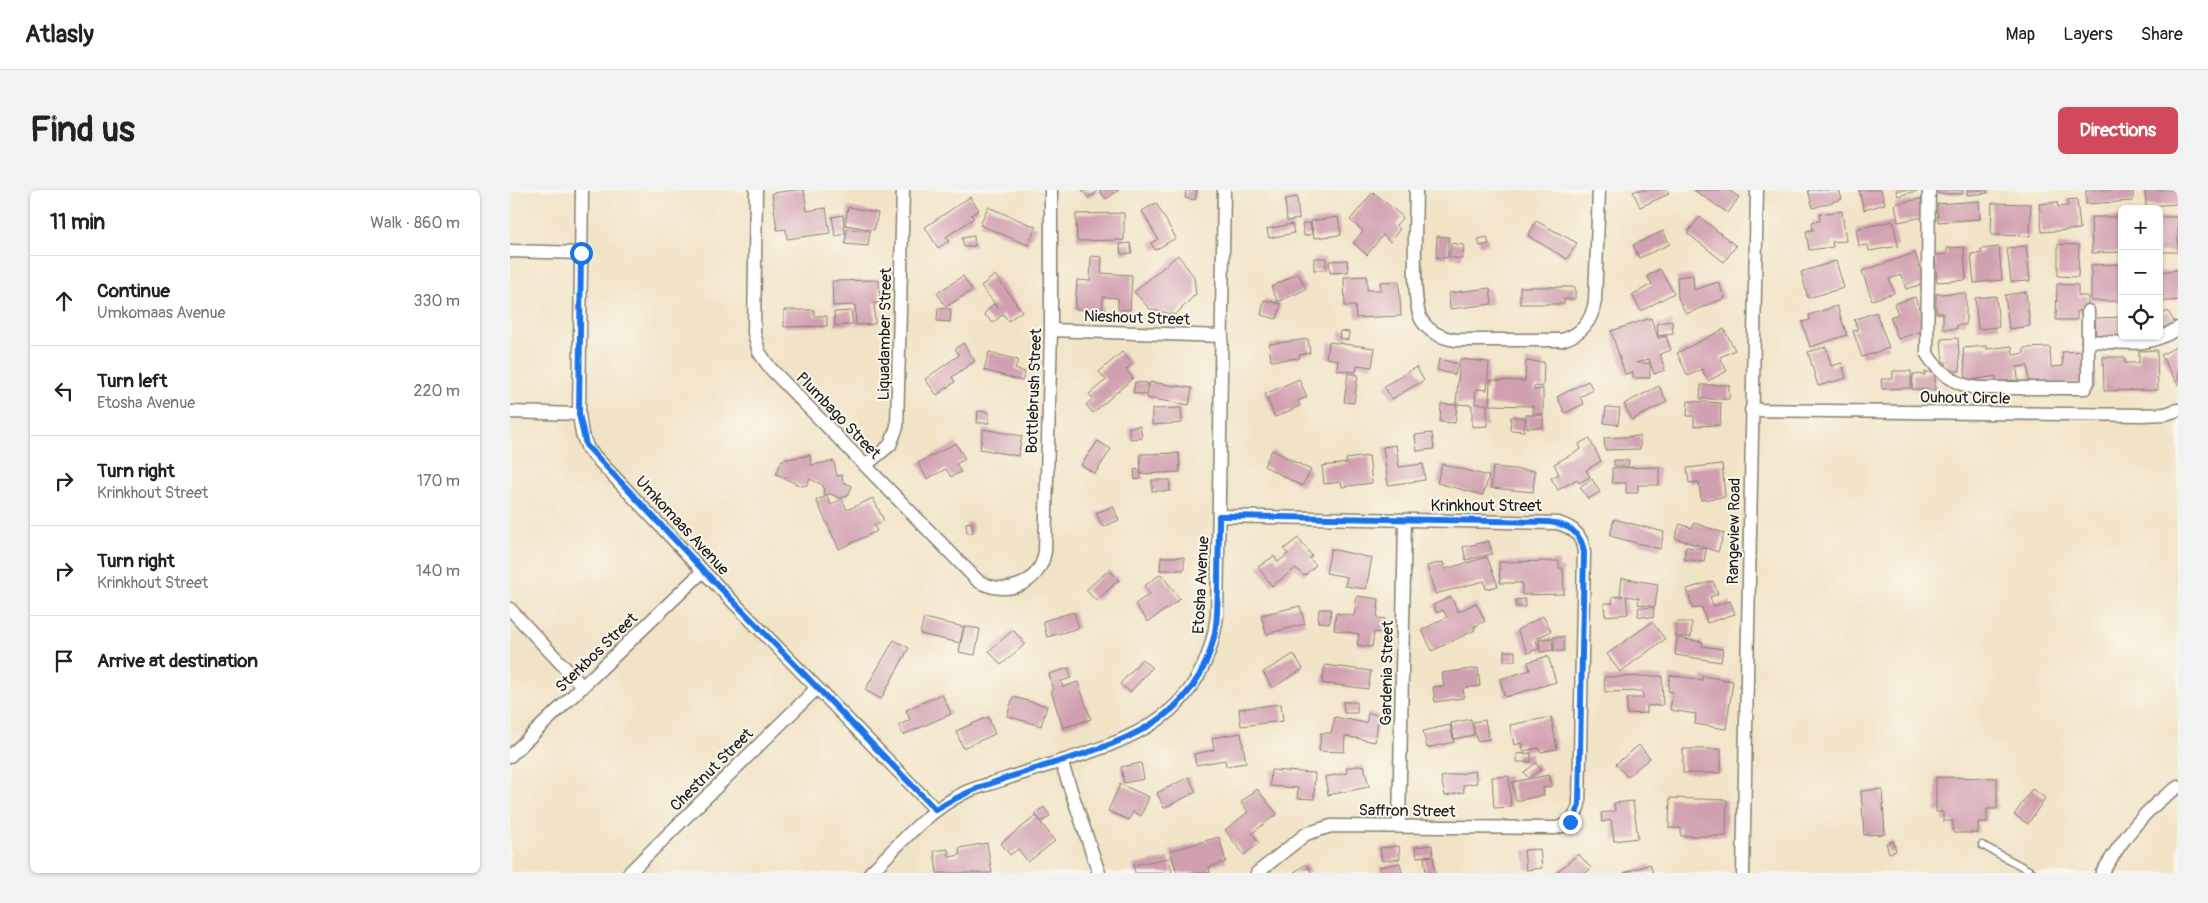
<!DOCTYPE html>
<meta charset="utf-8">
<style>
:root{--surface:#fff;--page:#f2f2f2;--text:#222;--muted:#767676;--line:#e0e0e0;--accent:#d1495b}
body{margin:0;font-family:Pangolin,sans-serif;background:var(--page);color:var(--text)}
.controls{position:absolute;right:15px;top:15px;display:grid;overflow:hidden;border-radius:8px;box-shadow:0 1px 4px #0004}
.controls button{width:45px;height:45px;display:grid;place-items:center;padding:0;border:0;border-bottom:1px solid var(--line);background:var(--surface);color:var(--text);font:25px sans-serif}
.stop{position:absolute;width:15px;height:15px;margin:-11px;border:4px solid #1a73e8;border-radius:50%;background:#fff}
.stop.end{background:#1a73e8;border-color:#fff;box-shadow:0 1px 5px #0008}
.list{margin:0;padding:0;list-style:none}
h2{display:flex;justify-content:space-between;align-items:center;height:65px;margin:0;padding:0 20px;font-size:21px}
h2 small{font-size:16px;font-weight:400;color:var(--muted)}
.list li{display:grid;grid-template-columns:32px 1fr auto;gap:15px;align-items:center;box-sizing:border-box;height:90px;padding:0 20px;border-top:1px solid var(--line)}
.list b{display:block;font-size:19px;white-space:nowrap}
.list p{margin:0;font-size:16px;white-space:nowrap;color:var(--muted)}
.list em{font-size:16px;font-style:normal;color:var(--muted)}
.icon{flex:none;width:28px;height:28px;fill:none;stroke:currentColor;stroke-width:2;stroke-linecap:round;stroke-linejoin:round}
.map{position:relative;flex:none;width:1668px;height:683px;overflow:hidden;border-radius:8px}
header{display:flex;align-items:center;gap:30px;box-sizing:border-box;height:70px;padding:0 25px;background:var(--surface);border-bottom:1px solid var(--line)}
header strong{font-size:24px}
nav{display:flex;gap:28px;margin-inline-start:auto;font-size:18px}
.intro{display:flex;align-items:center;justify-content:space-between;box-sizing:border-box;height:120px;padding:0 30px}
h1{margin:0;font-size:35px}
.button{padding:12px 22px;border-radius:8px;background:var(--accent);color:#fff;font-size:18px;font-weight:700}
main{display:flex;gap:30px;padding:0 30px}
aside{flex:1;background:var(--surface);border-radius:8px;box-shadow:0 1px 4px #0004}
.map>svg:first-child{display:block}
.building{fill:#d1a0b0}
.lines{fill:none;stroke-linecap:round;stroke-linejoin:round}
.service-casing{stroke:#868071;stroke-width:9}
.minor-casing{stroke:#868071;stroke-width:15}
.service{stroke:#fff;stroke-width:6}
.minor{stroke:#fff;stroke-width:12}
.route{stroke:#1a73e8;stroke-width:6}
.labels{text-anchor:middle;stroke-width:4;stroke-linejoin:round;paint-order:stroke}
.street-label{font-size:16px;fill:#1c1c1c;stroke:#fbf7ec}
</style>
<header>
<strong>Atlasly</strong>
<nav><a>Map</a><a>Layers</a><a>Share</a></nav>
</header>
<div class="intro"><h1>Find us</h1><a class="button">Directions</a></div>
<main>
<aside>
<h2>11 min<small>Walk · 860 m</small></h2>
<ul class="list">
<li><svg class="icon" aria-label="ahead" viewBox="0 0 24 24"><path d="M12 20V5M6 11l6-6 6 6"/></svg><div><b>Continue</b><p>Umkomaas Avenue</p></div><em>330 m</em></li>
<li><svg class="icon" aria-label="left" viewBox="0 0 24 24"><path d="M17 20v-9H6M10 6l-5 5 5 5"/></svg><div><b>Turn left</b><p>Etosha Avenue</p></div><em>220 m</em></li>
<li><svg class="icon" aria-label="right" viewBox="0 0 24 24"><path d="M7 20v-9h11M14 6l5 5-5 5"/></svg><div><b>Turn right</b><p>Krinkhout Street</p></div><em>170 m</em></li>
<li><svg class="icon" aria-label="right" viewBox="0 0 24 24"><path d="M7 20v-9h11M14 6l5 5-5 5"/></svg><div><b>Turn right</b><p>Krinkhout Street</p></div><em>140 m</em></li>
<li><svg class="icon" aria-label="arrive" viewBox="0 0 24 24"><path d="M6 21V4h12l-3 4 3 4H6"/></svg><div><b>Arrive at destination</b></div></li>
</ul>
</aside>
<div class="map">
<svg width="1668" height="683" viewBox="0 0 1668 683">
<rect width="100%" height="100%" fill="#fbf7ec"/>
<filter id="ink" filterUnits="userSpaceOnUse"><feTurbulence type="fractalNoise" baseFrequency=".02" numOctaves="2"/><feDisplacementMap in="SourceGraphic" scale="10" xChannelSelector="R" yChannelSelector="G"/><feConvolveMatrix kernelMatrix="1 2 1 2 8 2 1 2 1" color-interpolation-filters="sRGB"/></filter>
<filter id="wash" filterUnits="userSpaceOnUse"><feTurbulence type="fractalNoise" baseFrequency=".0096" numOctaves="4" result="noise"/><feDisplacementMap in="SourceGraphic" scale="20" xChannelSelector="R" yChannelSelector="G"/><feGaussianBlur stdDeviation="1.12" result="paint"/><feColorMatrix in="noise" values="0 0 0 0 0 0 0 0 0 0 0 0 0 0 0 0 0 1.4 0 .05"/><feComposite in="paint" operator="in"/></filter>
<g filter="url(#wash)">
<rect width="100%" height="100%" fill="#f1e3c6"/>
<g id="blocks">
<g class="building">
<polygon points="286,0 294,0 297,21 316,18 320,43 277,49 276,39 267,40 262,3"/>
<polygon points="572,0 586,0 587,2 578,8"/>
<polygon points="589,0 609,0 596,9"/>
<polygon points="676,0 687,0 685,10 675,8"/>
<polygon points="1128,0 1157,0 1159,4 1130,17 1123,2"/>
<polygon points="1184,0 1218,0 1229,7 1218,23"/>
<polygon points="1298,0 1329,0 1332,9 1303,18"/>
<polygon points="1349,0 1371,0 1375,14 1354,20"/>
<polygon points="1386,0 1407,0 1407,1 1388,6"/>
<rect x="1428" y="0" width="25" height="4"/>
<polygon points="1457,0 1477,0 1478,3 1457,5"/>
<polygon points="1576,0 1623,0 1623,11 1576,14"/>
<polygon points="1635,0 1668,0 1668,14 1636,16"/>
<polygon points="863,2 893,27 886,35 890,39 880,52 873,45 857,65 843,53 853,41 840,30"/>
<polygon points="460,7 469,20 461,25 464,28 436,47 439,51 428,58 415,37"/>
<polygon points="787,7 789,29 777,31 775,9"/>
<polygon points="1415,8 1419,26 1388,32 1385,14"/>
<polygon points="1567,9 1570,39 1532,42 1529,14 1547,12 1548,17 1558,16 1557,10"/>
<polygon points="1469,11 1470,29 1428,32 1427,14"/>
<polygon points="646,13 666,48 645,60 641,53 648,49 632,21"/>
<polygon points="1482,13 1521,14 1520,46 1481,45"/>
<polygon points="338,17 368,23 364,40 335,35"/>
<polygon points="478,17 526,37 518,55 470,35"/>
<polygon points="1332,21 1336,51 1322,52 1323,57 1299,60 1296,41 1303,40 1302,32 1310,31 1309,24"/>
<polygon points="614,23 614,50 567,51 566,24"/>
<polygon points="333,25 335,44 325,46 322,27"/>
<polygon points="828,27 831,45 804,48 801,31"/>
<polygon points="1190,27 1226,56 1214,72 1177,43"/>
<polygon points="1581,27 1612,27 1612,62 1582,63"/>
<rect x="1649" y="27" width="19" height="35"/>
<polygon points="1026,31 1067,53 1057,69 1018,46"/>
<polygon points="1383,31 1388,56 1359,61 1358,55 1349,56 1346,39"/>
<polygon points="800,33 802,44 794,46 792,34"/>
<polygon points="782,34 784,43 759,48 757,39"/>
<polygon points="337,39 360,41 358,56 335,54"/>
<polygon points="1153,41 1160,54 1129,68 1123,55"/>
<polygon points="464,46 465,56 454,57 452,48"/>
<polygon points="927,46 939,47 937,68 926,67"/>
<polygon points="977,47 979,54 970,56 968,49"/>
<polygon points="620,53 622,63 611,64 610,54"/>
<polygon points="941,53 954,55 952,69 939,67"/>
<polygon points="1548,54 1569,55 1568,87 1548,86"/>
<polygon points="1516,56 1520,91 1501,92 1497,58"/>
<polygon points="1454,57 1456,90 1427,92 1425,65 1437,64 1437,58"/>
<polygon points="1489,57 1492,90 1464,93 1461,64 1472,63 1471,59"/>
<polygon points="1405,63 1415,93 1396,99 1391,85 1379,89 1384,103 1362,110 1352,81"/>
<polygon points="668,65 684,87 686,104 665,125 640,119 624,102"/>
<polygon points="581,66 592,67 591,83 622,85 620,120 608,120 608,108 593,107 592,128 579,127 580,120 565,119 567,90 580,91"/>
<rect x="804" y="68" width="12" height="12"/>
<polygon points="837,70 838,82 820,83 819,71"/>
<polygon points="1326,71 1334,98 1298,108 1291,82"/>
<polygon points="1612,74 1612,111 1581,111 1581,75"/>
<polygon points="1150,79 1164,103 1131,121 1122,105 1142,94 1137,86"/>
<polygon points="1668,80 1668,110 1649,112 1649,82"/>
<polygon points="788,83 796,99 768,112 761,97"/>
<polygon points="485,85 512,121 498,131 493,124 483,133 474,124 483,114 489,119 471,96"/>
<polygon points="1183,85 1184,100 1208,92 1215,108 1176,124 1168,108 1167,87"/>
<polygon points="453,86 462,100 436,117 427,103"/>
<polygon points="857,86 857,100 871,100 870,92 889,91 891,126 846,128 845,116 835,116 834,87"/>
<polygon points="369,90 370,113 364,113 365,134 346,135 345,115 323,116 322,91"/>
<polygon points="1547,94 1568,95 1568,106 1578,106 1578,121 1567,121 1567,130 1546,130"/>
<polygon points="1010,97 1065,97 1065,109 1054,109 1054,114 1010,114"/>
<polygon points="980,98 982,114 940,119 939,103"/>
<polygon points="1516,102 1520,136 1499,139 1495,105"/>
<polygon points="1456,103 1456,135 1447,135 1447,139 1433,139 1433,123 1426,123 1426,104"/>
<polygon points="1486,106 1489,137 1468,139 1465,108"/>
<polygon points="1405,107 1417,139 1388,149 1380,127 1388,124 1384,114"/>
<polygon points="754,110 771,114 767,129 751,125"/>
<polygon points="1327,116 1337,145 1300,157 1292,132 1300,130 1299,125"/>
<polygon points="428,118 441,119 440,132 427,131"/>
<polygon points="274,120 304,120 304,126 317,126 317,136 274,137"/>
<polygon points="341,121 343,134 325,136 324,122"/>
<polygon points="1658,121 1666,135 1652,144 1649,139 1649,126"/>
<polygon points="1366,122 1379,158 1352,167 1343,141 1348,140 1344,130"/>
<polygon points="1612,127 1612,146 1643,146 1586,150 1585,128"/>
<polygon points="1141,128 1148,148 1156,146 1161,160 1150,164 1155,180 1144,184 1139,169 1126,173 1140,173 1140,188 1123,188 1123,182 1115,184 1101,141"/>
<polygon points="1162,131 1163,144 1148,146 1147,133"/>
<polygon points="1214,139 1225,160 1210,167 1217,181 1198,191 1192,179 1178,186 1167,163"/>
<polygon points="830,141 839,142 838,150 829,148"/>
<polygon points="1448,148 1450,181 1437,181 1436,172 1433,172 1431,149"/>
<polygon points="798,149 800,163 789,165 790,168 761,171 759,154"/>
<polygon points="819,152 865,158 862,177 847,175 846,182 827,180 828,170 816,168"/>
<polygon points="453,153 465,171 442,187 445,192 427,205 415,189 449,165 445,159"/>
<polygon points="1477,156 1477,159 1502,156 1503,165 1514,163 1514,158 1540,157 1541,177 1553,176 1552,162 1573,161 1575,192 1519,195 1518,176 1507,177 1508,190 1486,192 1486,186 1456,191 1453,158"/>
<polygon points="1668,156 1668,195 1651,165"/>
<polygon points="1316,157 1321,176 1332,173 1336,188 1308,196 1298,162"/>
<polygon points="1647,160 1648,200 1594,201 1593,167 1615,167 1615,173 1629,173 1629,161"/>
<polygon points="479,162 508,170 505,179 515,182 512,191 474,180"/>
<polygon points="612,162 622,174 616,180 623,188 583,223 576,215 583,209 579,204 596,190 589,182"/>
<polygon points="929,169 948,174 945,185 927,180"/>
<polygon points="950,169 979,172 977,200 966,199 965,214 977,214 977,236 962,237 962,215 946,214"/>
<polygon points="1016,171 1034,172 1033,197 1024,196 1024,200 1033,199 1033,224 1023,224 1023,216 979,215 980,190 1015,191"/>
<polygon points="906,177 914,190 882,209 874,196"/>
<polygon points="1383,181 1401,181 1401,198 1372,199 1371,189 1383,189"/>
<polygon points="1415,182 1425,182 1425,200 1402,199 1403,184 1415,185"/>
<polygon points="838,183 848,185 844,213 834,212"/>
<polygon points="789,189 797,207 788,211 790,216 765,227 755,204"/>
<polygon points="1078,191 1083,200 1070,207 1074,214 1055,223 1047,207"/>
<polygon points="625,192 638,193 636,205 623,203"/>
<polygon points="640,192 682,198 679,215 637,208"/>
<polygon points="1191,195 1219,195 1219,209 1190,209"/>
<polygon points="1149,196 1157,212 1122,230 1114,214"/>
<polygon points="1178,211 1211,213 1210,235 1184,236 1184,226 1177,226"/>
<polygon points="931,214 947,215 945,233 930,232"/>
<polygon points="1096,217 1110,218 1108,235 1094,233"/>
<polygon points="671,218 672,233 642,235 642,219"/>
<polygon points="468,221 479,222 479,233 467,233"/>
<polygon points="1016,225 1033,225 1033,237 1017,238"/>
<polygon points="1001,227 1015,227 1014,241 1000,240"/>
<polygon points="630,236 632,248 620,249 619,237"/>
<polygon points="473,239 512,246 508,266 470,259"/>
<polygon points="922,243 924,259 907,261 905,245"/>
<polygon points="1130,246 1130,259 1095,260 1094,248"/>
<polygon points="1079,248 1091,271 1076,280 1080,287 1069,293 1067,289 1048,300 1041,288 1049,284 1044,274 1071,259 1069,254"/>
<polygon points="588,251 601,259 585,284 571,275"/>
<polygon points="446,253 455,269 446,274 451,282 441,287 436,279 417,289 408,273"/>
<polygon points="886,255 889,277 913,274 915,290 878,295 873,257"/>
<polygon points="762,260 801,280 792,296 754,276"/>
<polygon points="669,263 670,282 631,284 630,264"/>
<polygon points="300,265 301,275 324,271 327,286 332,285 333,292 342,296 338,306 329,308 321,304 314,305 313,295 300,289 297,295 291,296 266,284 272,270"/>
<polygon points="859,266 862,293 832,297 831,292 814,294 812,276 837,273 836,269"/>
<polygon points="1104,270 1119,270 1118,276 1104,276"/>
<polygon points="932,274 979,286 973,305 927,293"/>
<polygon points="1212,274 1215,307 1191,310 1189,292 1179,293 1177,278"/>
<polygon points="983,277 1025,281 1023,302 981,298"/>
<polygon points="1149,277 1149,295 1128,295 1128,303 1116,303 1116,293 1102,293 1102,278"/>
<polygon points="630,279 631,289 625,290 624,280"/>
<polygon points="1082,289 1090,302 1078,309 1070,297"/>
<rect x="642" y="290" width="18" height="11"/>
<polygon points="317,306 321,315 332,309 337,320 363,308 374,331 364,335 367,341 329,359 306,310"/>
<polygon points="603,316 609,330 593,337 586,323"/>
<polygon points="1104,329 1154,342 1150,359 1100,346"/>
<polygon points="462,332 463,343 457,343 456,333"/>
<polygon points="1184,333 1214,343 1208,362 1165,348 1170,334 1182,338"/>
<polygon points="788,348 802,366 799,368 806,375 794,386 786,378 762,396 748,377 764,366 768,372 778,364 774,359"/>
<polygon points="979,351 982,364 956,370 953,357"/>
<polygon points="1176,357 1196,359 1194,372 1174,369"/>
<polygon points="821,359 862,368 856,399 835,396 837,387 816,383"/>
<polygon points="651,367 674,367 674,380 650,380"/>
<polygon points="977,367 988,396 976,399 974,391 925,404 917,376 933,372 935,379"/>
<polygon points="1049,371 1049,378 1053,378 1054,404 1012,405 1012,393 990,393 989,372"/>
<polygon points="599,380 609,390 586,411 576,400"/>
<polygon points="651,384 670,409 638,432 625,414 640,404 634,396"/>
<polygon points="1112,388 1148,394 1145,417 1128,414 1129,408 1116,406 1118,424 1095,426 1094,413 1103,413 1102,407 1113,406 1110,405"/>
<polygon points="1203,391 1208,404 1200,407 1203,416 1220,411 1225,424 1197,433 1192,417 1183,419 1177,399"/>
<polygon points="847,406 869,409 867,428 875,429 873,443 864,442 862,457 847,455 849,444 824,440 826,423 844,426"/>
<polygon points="941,407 948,422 966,413 975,431 964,437 965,440 922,461 912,440 937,427 933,420 927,423 923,415"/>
<polygon points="1015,409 1015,417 1006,417 1005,410"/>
<polygon points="790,416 795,434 756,444 751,425"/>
<polygon points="1129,417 1144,418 1143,428 1128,426"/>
<polygon points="809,419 821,419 820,433 808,432"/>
<polygon points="564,422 569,438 537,447 533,431"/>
<polygon points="1033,426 1041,441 1025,449 1030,458 1018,463 1007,440"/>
<polygon points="414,428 454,437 450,453 410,444"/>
<polygon points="1142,432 1155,449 1110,482 1097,464"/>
<polygon points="1166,432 1182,432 1181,447 1166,447"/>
<polygon points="454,436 470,439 465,465 449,462"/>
<polygon points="503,440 515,454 491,475 479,461"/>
<rect x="1044" y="447" width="10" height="14"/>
<polygon points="1042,448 1043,460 1030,462 1029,449"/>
<polygon points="1167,448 1193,452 1192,456 1213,459 1211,472 1165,465"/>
<polygon points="384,450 399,458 371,509 355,500"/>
<rect x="994" y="461" width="11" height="10"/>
<polygon points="784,464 793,479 762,498 753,482"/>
<polygon points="1038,466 1046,492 995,507 990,489 1020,480 1018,472"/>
<polygon points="632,469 642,478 620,502 610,494"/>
<polygon points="815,475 861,481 858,499 812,493"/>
<polygon points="559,478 561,488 551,491 553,497 568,492 581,529 553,538 541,501 543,500 539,484"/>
<polygon points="968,478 970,496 953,498 954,508 925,512 923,497 934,496 932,483"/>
<polygon points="1160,485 1192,490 1192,486 1223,491 1216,539 1185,534 1186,524 1160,520 1163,502 1158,501"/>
<polygon points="1152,486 1153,515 1137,516 1137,523 1117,524 1117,508 1133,508 1132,501 1095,502 1094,487"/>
<polygon points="432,504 441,524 393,545 389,535 400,530 396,520"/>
<polygon points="503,507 537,516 531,536 497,526"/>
<polygon points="833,512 847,512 847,523 834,523"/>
<polygon points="771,514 773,531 731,536 729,519"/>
<polygon points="858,523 869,525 865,552 835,546 834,562 809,561 811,543 821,543 825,527 856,533"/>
<polygon points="478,527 485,544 453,558 446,541"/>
<polygon points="1041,527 1047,559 1030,562 1029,558 1013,561 1012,553 1004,555 1000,535"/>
<polygon points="961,529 964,545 944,549 941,533"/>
<polygon points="975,530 979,549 967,551 963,532"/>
<polygon points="940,535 944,552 917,558 913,541"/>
<polygon points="731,543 736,573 716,576 715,570 686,575 684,564 704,560 702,548"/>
<polygon points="1129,555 1140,568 1117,587 1106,574"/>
<rect x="1173" y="559" width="38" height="24"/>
<polygon points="1021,563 1021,572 1007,572 1007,564"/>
<polygon points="631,573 634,589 614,593 611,577"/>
<polygon points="1026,573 1031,580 1018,588 1014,582"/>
<polygon points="854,575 859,597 818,605 815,587 837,583 836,578"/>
<polygon points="761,580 805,583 804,609 787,608 788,598 760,596"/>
<polygon points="965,581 967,593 953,595 954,602 935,606 931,587"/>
<polygon points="1039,585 1042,596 1033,598 1034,605 1006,611 1002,592"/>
<polygon points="999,586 1001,617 984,618 982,587"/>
<polygon points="679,587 686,602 654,618 647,603"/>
<polygon points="1426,587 1487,588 1487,619 1477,619 1477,632 1468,632 1468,643 1443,643 1443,631 1433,631 1433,622 1426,622"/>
<polygon points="610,594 639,607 631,626 623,622 619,630 598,621"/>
<polygon points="747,599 767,624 742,643 749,653 734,665 715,640 738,622 731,612"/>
<polygon points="1372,599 1375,644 1354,645 1351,601"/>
<polygon points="1522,599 1535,608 1518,634 1504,625"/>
<polygon points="1160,608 1217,610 1216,646 1171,646 1171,638 1159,638"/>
<polygon points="1123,611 1128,648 1104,651 1101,630 1092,632 1091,623 1105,621 1104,613"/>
<polygon points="534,617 540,626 531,632 525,623"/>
<polygon points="526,626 545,651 518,672 508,659 500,665 491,653"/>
<polygon points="709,647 716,672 699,677 700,683 667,683 660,661"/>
<polygon points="1383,651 1386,661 1379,663 1376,653"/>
<polygon points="477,653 482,683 427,683 424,661 438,659 439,667 450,665 449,658"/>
<polygon points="922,655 923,665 907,667 905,657"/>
<polygon points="889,656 890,669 872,671 870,658"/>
<polygon points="1030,659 1032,678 1016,680 1014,660"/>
<polygon points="1068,664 1081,678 1076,683 1046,683"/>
<polygon points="923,666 925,683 916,683 914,667"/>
<polygon points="659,668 662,683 625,683 623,675"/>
<polygon points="890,673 892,683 871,683 869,677"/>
<polygon points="796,674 802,683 783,683"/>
<polygon points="1140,674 1143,683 1114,683"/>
</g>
</g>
</g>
<g filter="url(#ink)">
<use href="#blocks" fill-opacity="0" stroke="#868071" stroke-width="1"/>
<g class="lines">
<defs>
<polyline id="service" points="1472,655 1524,683"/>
<g id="minor">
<polyline points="72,0 69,224 72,244 78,259 193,381 426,620"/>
<path d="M 246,0 L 244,143 L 249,162 L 260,178 L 468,391 C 496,407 530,395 535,361 L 541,140 L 541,0"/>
<path d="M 906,0 C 906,26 901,111 911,129 C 919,143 932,148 946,150 L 1052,150 C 1072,144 1082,131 1085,111 L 1089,0"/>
<path d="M 1419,0 L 1417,164 C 1428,182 1447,196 1468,198 L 1575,198 L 1578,192 L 1578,121"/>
<polyline points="0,61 71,63"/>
<polyline points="541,140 712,146"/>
<path d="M 1578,151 C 1613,152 1637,159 1668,138"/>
<polyline points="1241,220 1633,225 1655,224 1668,220"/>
<polyline points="0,222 69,224"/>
<polyline points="356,275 380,255 387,237 393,0"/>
<path d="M 709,326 L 1048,333 C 1064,338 1072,345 1074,362 L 1069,614 C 1066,628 1059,635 1046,638 L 821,636 L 796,644 L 747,683"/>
<polyline points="0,419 73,497"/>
<polyline points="0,566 193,381"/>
<polyline points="551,571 589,683"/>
<polyline points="889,636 895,331"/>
<polyline points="119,683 307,498"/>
<path d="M 360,683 C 388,656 416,622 452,604 C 465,597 481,594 495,589 C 591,556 692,546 707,426 L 714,0"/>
<polyline points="1233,683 1247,0"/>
<path d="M 1592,683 C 1612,650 1635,618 1668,597"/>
</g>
</defs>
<use href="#service" class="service-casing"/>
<use href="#minor" class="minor-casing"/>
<use href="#service" class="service"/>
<use href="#minor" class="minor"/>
</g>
</g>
<g class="lines" filter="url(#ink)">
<path class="route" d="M 71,63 L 69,224 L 76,255 L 194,381 L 426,620 C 459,598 497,588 534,576 C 609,554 685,532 704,447 C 708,431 707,414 708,397 C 708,373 709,349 709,326 C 819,327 929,331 1038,332 C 1058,334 1071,342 1074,362 L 1069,614 L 1066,624 L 1060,632"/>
</g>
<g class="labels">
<g class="street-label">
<text transform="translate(627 127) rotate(2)" y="6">Nieshout Street</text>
<text transform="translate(374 144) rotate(-89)" y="6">Liquadamber Street</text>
<text transform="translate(523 201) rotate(-88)" y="6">Bottlebrush Street</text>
<text transform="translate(1455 207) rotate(1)" y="6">Ouhout Circle</text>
<text transform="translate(329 225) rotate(46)" y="6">Plumbago Street</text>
<text x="976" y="321">Krinkhout Street</text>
<text transform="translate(173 335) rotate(47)" y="6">Umkomaas Avenue</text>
<text transform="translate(1223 341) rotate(-89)" y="6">Rangeview Road</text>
<text transform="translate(690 395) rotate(-87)" y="6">Etosha Avenue</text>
<text transform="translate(86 462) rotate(-44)" y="6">Sterkbos Street</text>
<text transform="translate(876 483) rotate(-89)" y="6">Gardenia Street</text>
<text transform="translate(201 579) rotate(-45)" y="6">Chestnut Street</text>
<text transform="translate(897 620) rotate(1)" y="6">Saffron Street</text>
</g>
</g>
</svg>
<div class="controls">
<button>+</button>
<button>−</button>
<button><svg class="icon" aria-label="locate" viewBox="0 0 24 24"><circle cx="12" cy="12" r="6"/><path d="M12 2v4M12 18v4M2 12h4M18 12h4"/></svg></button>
</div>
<div class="stop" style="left:71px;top:63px"></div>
<div class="stop end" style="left:1060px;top:632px"></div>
</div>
</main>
